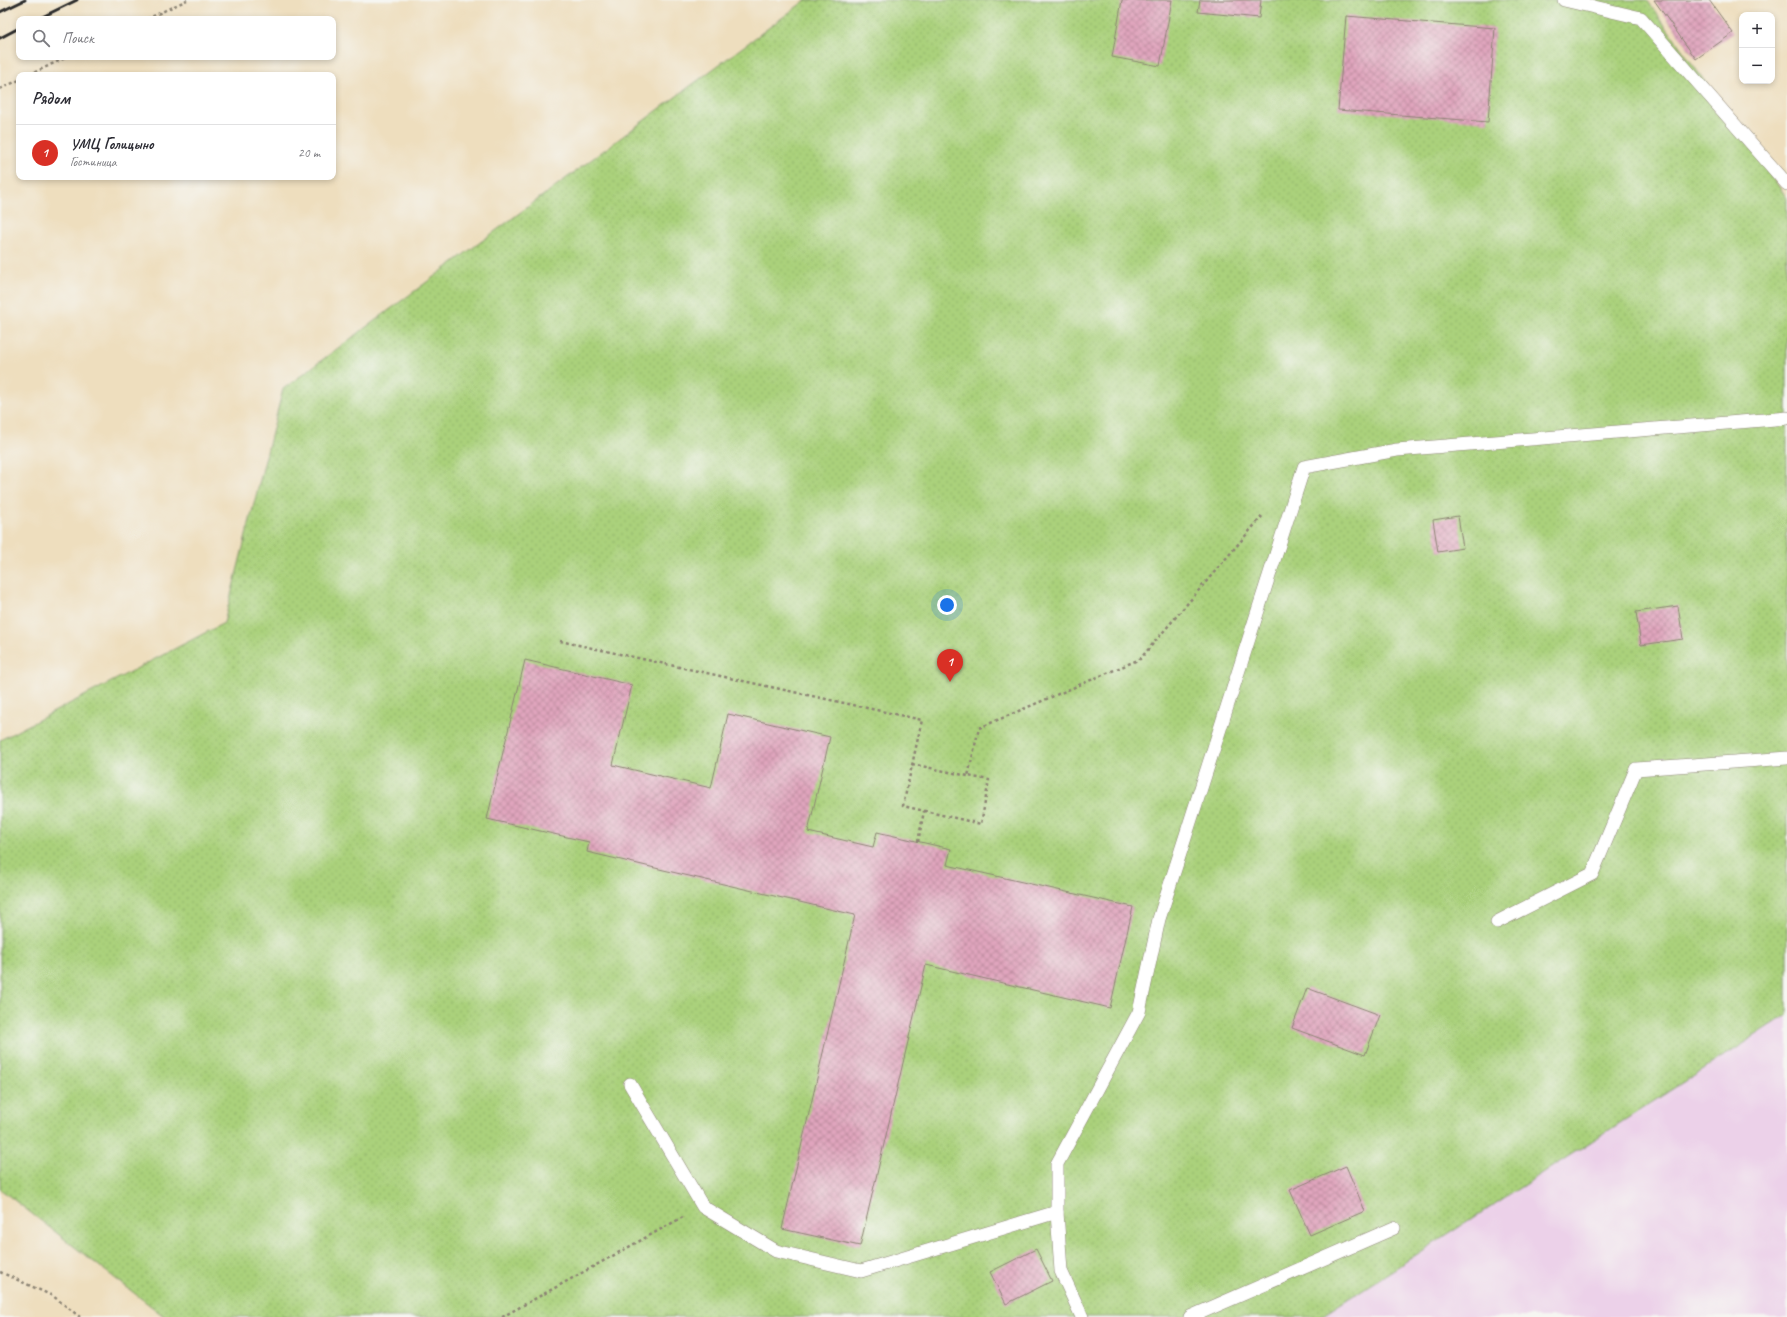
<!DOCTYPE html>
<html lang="ru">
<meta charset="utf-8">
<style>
:root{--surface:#fff;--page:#f7f7f7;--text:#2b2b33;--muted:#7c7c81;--line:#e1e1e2;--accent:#d93025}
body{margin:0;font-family:Caveat,sans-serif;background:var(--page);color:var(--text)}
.controls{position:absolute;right:12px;top:12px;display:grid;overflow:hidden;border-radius:8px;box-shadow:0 2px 6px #0003}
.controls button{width:36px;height:36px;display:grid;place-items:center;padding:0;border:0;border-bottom:1px solid var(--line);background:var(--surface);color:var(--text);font:20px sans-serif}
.you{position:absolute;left:947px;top:605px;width:14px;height:14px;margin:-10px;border:3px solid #fff;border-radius:50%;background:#1a73e8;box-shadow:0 0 0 6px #1a73e833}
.badge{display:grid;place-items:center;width:26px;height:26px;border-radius:50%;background:var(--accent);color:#fff;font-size:13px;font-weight:700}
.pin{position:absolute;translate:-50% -33px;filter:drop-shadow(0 1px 2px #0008)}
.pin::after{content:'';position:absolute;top:21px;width:14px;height:12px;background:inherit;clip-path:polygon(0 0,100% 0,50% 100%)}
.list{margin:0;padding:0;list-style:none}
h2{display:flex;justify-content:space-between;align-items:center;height:52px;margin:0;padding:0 16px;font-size:17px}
h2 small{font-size:13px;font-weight:400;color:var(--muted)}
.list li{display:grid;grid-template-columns:26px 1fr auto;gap:12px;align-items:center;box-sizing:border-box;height:56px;padding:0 16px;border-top:1px solid var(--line)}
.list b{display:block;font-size:15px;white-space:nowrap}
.list p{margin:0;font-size:13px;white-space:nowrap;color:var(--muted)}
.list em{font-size:13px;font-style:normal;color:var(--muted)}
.icon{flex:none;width:22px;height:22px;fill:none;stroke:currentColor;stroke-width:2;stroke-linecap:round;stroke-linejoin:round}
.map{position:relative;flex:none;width:1787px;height:1317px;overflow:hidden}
.search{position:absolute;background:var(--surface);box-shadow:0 2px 6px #0003;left:16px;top:16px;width:320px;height:44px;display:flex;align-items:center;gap:10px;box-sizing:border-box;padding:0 14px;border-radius:8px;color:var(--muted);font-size:15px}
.panel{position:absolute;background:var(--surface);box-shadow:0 2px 6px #0003;left:16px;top:72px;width:320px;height:108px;border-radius:8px}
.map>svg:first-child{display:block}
.built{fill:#ecd1e9}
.park{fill:url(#park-dots);stroke:#6a7e54}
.building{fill:url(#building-cross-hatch)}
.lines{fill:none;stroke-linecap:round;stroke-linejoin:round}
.service-casing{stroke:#8c8474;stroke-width:14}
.path{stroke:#8c8474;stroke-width:2.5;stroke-dasharray:3 3;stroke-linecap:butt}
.service{stroke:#fff;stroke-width:13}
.rail{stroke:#2b2b2b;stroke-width:3}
</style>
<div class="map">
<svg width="1787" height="1317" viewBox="0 0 1787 1317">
<defs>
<pattern id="park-dots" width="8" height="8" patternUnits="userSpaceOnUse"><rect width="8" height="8" fill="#aad17c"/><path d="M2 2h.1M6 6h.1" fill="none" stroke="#92b46b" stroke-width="1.8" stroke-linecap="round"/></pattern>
<pattern id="building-cross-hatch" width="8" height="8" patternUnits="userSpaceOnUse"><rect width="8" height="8" fill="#e0a5bd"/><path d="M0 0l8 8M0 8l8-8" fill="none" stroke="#b6879a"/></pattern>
</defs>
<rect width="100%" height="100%" fill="#f6f6f2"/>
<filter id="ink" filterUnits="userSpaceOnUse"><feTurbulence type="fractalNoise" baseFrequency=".025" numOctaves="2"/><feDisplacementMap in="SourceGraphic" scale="8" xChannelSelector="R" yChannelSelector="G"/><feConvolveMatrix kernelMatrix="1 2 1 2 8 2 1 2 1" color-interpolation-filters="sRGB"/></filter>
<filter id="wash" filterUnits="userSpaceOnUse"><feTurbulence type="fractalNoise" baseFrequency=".012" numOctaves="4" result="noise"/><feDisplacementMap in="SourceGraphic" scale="16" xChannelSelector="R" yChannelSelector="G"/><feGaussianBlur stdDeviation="0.9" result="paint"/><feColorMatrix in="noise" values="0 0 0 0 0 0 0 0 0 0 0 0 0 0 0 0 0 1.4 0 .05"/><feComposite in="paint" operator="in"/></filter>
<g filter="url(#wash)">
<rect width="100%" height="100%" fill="#eedebe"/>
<polygon class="built" points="1787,1015 1787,1317 1320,1317"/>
<polygon class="park" points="806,0 1647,0 1787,198 1787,1015 1320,1317 165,1317 0,1189 0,740 224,623 283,389"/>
<g id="blocks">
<g class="building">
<polygon points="1122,0 1172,0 1160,66 1112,57"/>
<polygon points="1200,0 1261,0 1259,18 1198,12"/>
<polygon points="1654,0 1709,0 1733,33 1696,59"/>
<polygon points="1346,16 1495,28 1488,122 1338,110"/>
<polygon points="1458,516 1463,548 1438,552 1433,520"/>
<polygon points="1678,606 1683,639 1641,645 1636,612"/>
<polygon points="525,660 632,685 613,765 711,788 728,714 830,737 808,832 873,847 877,832 951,849 947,865 1133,907 1110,1008 926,965 860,1246 782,1229 855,915 587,852 589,842 487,819"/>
<polygon points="1307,988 1380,1015 1365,1055 1292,1028"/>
<polygon points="1346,1166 1365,1211 1310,1235 1290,1190"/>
<polygon points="1036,1249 1052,1281 1006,1304 990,1272"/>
</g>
</g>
</g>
<g filter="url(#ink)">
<use href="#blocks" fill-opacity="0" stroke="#8c8474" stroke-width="1"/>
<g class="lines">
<defs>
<g id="service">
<polyline points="1564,0 1641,18 1787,184"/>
<polyline points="1497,922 1592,874 1636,769 1787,758"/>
<polyline points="630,1084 703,1207 776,1251 861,1271 1057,1212 1057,1164 1139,1012 1159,919 1304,467 1397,450 1787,418"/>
<polyline points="1057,1212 1061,1271 1082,1317"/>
<polyline points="1190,1317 1394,1228"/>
</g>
</defs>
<use href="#service" class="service-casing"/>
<g class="path">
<polyline points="147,19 187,0"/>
<polyline points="29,75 67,57"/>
<polyline points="0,89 19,80"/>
<polyline points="560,641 922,720 903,806 981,824 989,780 968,776 979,728 1140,659 1264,514"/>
<polyline points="912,764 968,776"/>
<polyline points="918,842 924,811"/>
<polyline points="0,1272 53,1296 80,1317"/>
<polyline points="502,1317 683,1217"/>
</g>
<use href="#service" class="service"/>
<g class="rail">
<polyline points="0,12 25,0"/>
<polyline points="38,19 77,0"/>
<polyline points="0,38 19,28"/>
</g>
</g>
</g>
</svg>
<div class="controls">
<button>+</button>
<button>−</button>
</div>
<div class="you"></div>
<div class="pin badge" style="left:950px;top:682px">1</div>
<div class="search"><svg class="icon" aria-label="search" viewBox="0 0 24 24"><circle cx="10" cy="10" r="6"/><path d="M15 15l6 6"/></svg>Поиск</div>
<section class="panel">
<h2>Рядом<small></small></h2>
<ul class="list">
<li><span class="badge">1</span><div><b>УМЦ Голицыно</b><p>Гостиница</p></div><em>20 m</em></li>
</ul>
</section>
</div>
